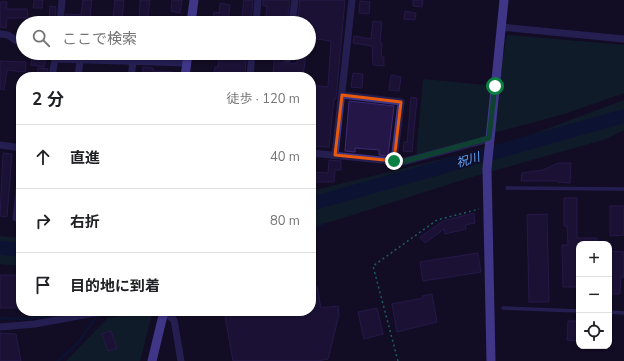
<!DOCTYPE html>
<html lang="ja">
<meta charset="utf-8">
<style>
:root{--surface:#fff;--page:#f2f2f2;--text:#202124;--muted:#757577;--line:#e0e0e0}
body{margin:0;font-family:"Nunito Sans","Noto Sans JP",sans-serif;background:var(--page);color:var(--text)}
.controls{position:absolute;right:12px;bottom:12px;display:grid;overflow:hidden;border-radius:8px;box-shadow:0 1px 3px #0004}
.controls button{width:36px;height:36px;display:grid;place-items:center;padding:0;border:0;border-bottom:1px solid var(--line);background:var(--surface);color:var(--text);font:20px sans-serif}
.stop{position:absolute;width:12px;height:12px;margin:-9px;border:3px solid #0b8043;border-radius:50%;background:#fff}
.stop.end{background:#0b8043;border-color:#fff;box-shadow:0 1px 4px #0008}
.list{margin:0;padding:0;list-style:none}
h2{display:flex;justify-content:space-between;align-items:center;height:52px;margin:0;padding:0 16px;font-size:17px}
h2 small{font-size:13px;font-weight:400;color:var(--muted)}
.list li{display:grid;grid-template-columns:26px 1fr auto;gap:12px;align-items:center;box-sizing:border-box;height:64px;padding:0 16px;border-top:1px solid var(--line)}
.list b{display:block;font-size:15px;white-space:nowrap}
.list em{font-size:13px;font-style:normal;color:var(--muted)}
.icon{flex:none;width:22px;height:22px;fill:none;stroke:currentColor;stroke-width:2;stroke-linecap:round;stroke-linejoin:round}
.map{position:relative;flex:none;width:624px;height:361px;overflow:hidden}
.search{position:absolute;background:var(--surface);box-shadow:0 1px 3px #0004;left:16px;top:16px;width:300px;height:44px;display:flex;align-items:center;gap:10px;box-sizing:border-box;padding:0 14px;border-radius:22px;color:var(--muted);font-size:15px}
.panel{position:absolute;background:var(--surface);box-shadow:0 1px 3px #0004;left:16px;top:72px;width:300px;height:244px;border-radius:16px}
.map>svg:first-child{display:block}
.green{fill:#0f2e2f}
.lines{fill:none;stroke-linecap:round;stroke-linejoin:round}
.stream{stroke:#061944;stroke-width:2.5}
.river{stroke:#061944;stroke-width:14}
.building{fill:#241747;stroke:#3c2875}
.path{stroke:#26bdbd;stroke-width:1.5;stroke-dasharray:2 3;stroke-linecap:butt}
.lane{stroke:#3d3587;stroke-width:3.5}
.street{stroke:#3d3587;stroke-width:7}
.secondary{stroke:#7568ff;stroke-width:9}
.route{stroke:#0b8043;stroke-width:5}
.marked{fill:none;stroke:#e8590c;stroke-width:3;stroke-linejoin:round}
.labels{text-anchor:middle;stroke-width:3;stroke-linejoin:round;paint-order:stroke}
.water-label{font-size:12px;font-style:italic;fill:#5faaff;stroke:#120d25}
</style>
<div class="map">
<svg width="624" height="361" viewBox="0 0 624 361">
<rect width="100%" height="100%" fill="#120d25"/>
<g class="green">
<polygon points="507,35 624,45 624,93 564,114 489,134 489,139 416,158 423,79 495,86 491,125"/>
<polygon points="624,100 624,130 606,139 472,177 311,228 311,191 512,142"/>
<polygon points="0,236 21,238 21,266 0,264"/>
<polygon points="153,311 140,361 66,361 108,318"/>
</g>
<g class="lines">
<g class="stream">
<polyline points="311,229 325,224"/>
<polyline points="0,318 23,319 72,314"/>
<polyline points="58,361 77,344 97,316"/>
</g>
<g class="river">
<polyline points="311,204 624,116"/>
<polyline points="0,248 21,250"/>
</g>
</g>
<g class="building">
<polygon points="34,0 43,0 42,8 33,8"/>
<polygon points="83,0 92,0 90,16 92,16 91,23 65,23 66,14 81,15"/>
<polygon points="115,0 124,0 122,19 113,18"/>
<polygon points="140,0 150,0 147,23 139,23"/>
<polygon points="172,0 182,0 180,13 171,11"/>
<polygon points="244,0 253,0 251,23 241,23"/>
<polygon points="263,0 290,0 287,23 265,23 267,6 263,6"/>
<polygon points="300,0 345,0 336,99 334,99 329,147 311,146 311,85 328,87 331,41 309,38 309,23 297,23"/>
<polygon points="413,0 423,0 422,7 413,6"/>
<polygon points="360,1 370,2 369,14 359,13"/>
<polygon points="0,2 7,2 6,9 27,9 28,18 7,18 6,28 0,27"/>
<polygon points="220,3 230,5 228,23 213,21 214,12 219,13"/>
<polygon points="50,6 56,7 55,22 49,21"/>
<polygon points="405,11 416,13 415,20 404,19"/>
<polygon points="373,21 382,22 380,42 382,43 381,57 384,57 384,66 373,65 372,46 353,43 354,36 371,39"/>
<polygon points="275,53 284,53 284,62 288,64 297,63 297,53 306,53 303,77 273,75"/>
<polygon points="32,55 46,57 44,67 31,65"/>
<polygon points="219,57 246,60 245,77 214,75 215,67 218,67"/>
<polygon points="0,61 26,62 25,72 7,70 4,90 0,89"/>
<polygon points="143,67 153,68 153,71 173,72 173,77 142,77"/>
<polygon points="38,68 48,69 47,77 37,77"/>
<polygon points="353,73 363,74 362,88 351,87"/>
<polygon points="391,75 401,77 399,91 389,90"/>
<polygon points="411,97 417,98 412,152 403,151 404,142 407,142"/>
<polygon points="349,101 394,106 388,156 379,155 379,150 355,148 355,152 345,151"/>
<polygon points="3,153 12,154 7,217 0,216"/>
<polygon points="329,160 341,161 341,170 335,170 334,182 311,182 311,172 328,173"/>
<polygon points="558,163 571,163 570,183 558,182 558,181 521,181 522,173 543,170"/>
<polygon points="564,198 577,198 577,238 597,238 597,244 579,244 579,287 563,287 562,245 568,245 567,226 564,226"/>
<polygon points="610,206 624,206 624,235 610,236"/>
<polygon points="474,213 475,223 465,225 466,229 445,234 444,229 425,243 420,237 443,221"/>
<polygon points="547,214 549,302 529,302 527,215"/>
<polygon points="609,251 624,252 624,277 621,277 620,294 609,294"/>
<polygon points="478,253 481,272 423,281 420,262"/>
<rect x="0" y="275" width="21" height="33"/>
<polygon points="317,286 321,308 338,306 339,315 328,359 318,361 233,361 224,311 311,311 311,287"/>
<polygon points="432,294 437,322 397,332 392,304 423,298 422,296"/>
<polygon points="377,308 383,334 364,339 358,312"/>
<polygon points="568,321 579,321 579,341 567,340"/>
<polygon points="111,331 117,348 108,351 102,334"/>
<polygon points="0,333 16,334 21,361 0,361"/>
</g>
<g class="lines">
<polyline class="path" points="398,361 373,266 437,220 479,209"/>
<g class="lane">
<polyline points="507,188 624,189"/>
<polyline points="503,308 579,311"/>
<polyline points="609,312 624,313"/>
</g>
<g class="street">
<polyline points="60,23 62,0"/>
<polyline points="256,23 258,0"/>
<polyline points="292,23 295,0"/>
<polyline points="501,27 624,39"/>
<polyline points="0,34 8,35 23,45"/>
<polyline points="55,59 187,63"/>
<polyline points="288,59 289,53"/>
<polyline points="52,77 56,53"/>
<polyline points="78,77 80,60"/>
<polyline points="131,77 133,62"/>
<polyline points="250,77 252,53"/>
<polyline points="342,95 401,102 394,161"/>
<polyline points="0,145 21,148"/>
<polyline points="311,153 402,162 489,139"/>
<polyline points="335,155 352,0"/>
<polyline points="21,173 16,218 21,219"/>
<polyline points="164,312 174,320 181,361"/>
<polyline points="0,327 35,324 105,311"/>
</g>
<g class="secondary">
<polyline points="191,23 194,0"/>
<polyline points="185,77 188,53"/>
<polyline points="152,361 164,311"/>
<polyline points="491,361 487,169 504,0"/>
</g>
</g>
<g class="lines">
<polyline class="route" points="394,161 402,162 489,138 495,86"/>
</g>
<path d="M0 0H624V361H0ZM 342,95 L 401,102 L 394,161 L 335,155 Z" fill="#120d25" fill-opacity=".55" fill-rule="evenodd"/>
<path class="marked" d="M 342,95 L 401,102 L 394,161 L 335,155 Z"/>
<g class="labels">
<g class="water-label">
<text transform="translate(468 160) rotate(-16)" y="4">祝川</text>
</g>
</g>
</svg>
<div class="controls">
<button>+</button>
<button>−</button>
<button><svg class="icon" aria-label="locate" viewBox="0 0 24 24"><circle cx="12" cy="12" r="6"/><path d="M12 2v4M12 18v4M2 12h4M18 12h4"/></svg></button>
</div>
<div class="stop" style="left:495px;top:86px"></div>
<div class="stop end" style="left:394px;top:161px"></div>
<div class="search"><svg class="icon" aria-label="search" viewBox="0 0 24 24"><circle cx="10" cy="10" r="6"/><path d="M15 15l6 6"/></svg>ここで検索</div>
<section class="panel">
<h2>2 分<small>徒歩 · 120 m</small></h2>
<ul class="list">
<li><svg class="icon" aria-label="ahead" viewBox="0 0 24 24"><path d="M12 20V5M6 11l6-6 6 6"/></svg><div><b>直進</b></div><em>40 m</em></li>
<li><svg class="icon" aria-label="right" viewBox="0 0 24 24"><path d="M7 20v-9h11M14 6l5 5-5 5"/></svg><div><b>右折</b></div><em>80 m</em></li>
<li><svg class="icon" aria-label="arrive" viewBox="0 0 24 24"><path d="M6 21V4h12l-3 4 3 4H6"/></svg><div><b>目的地に到着</b></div></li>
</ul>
</section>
</div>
